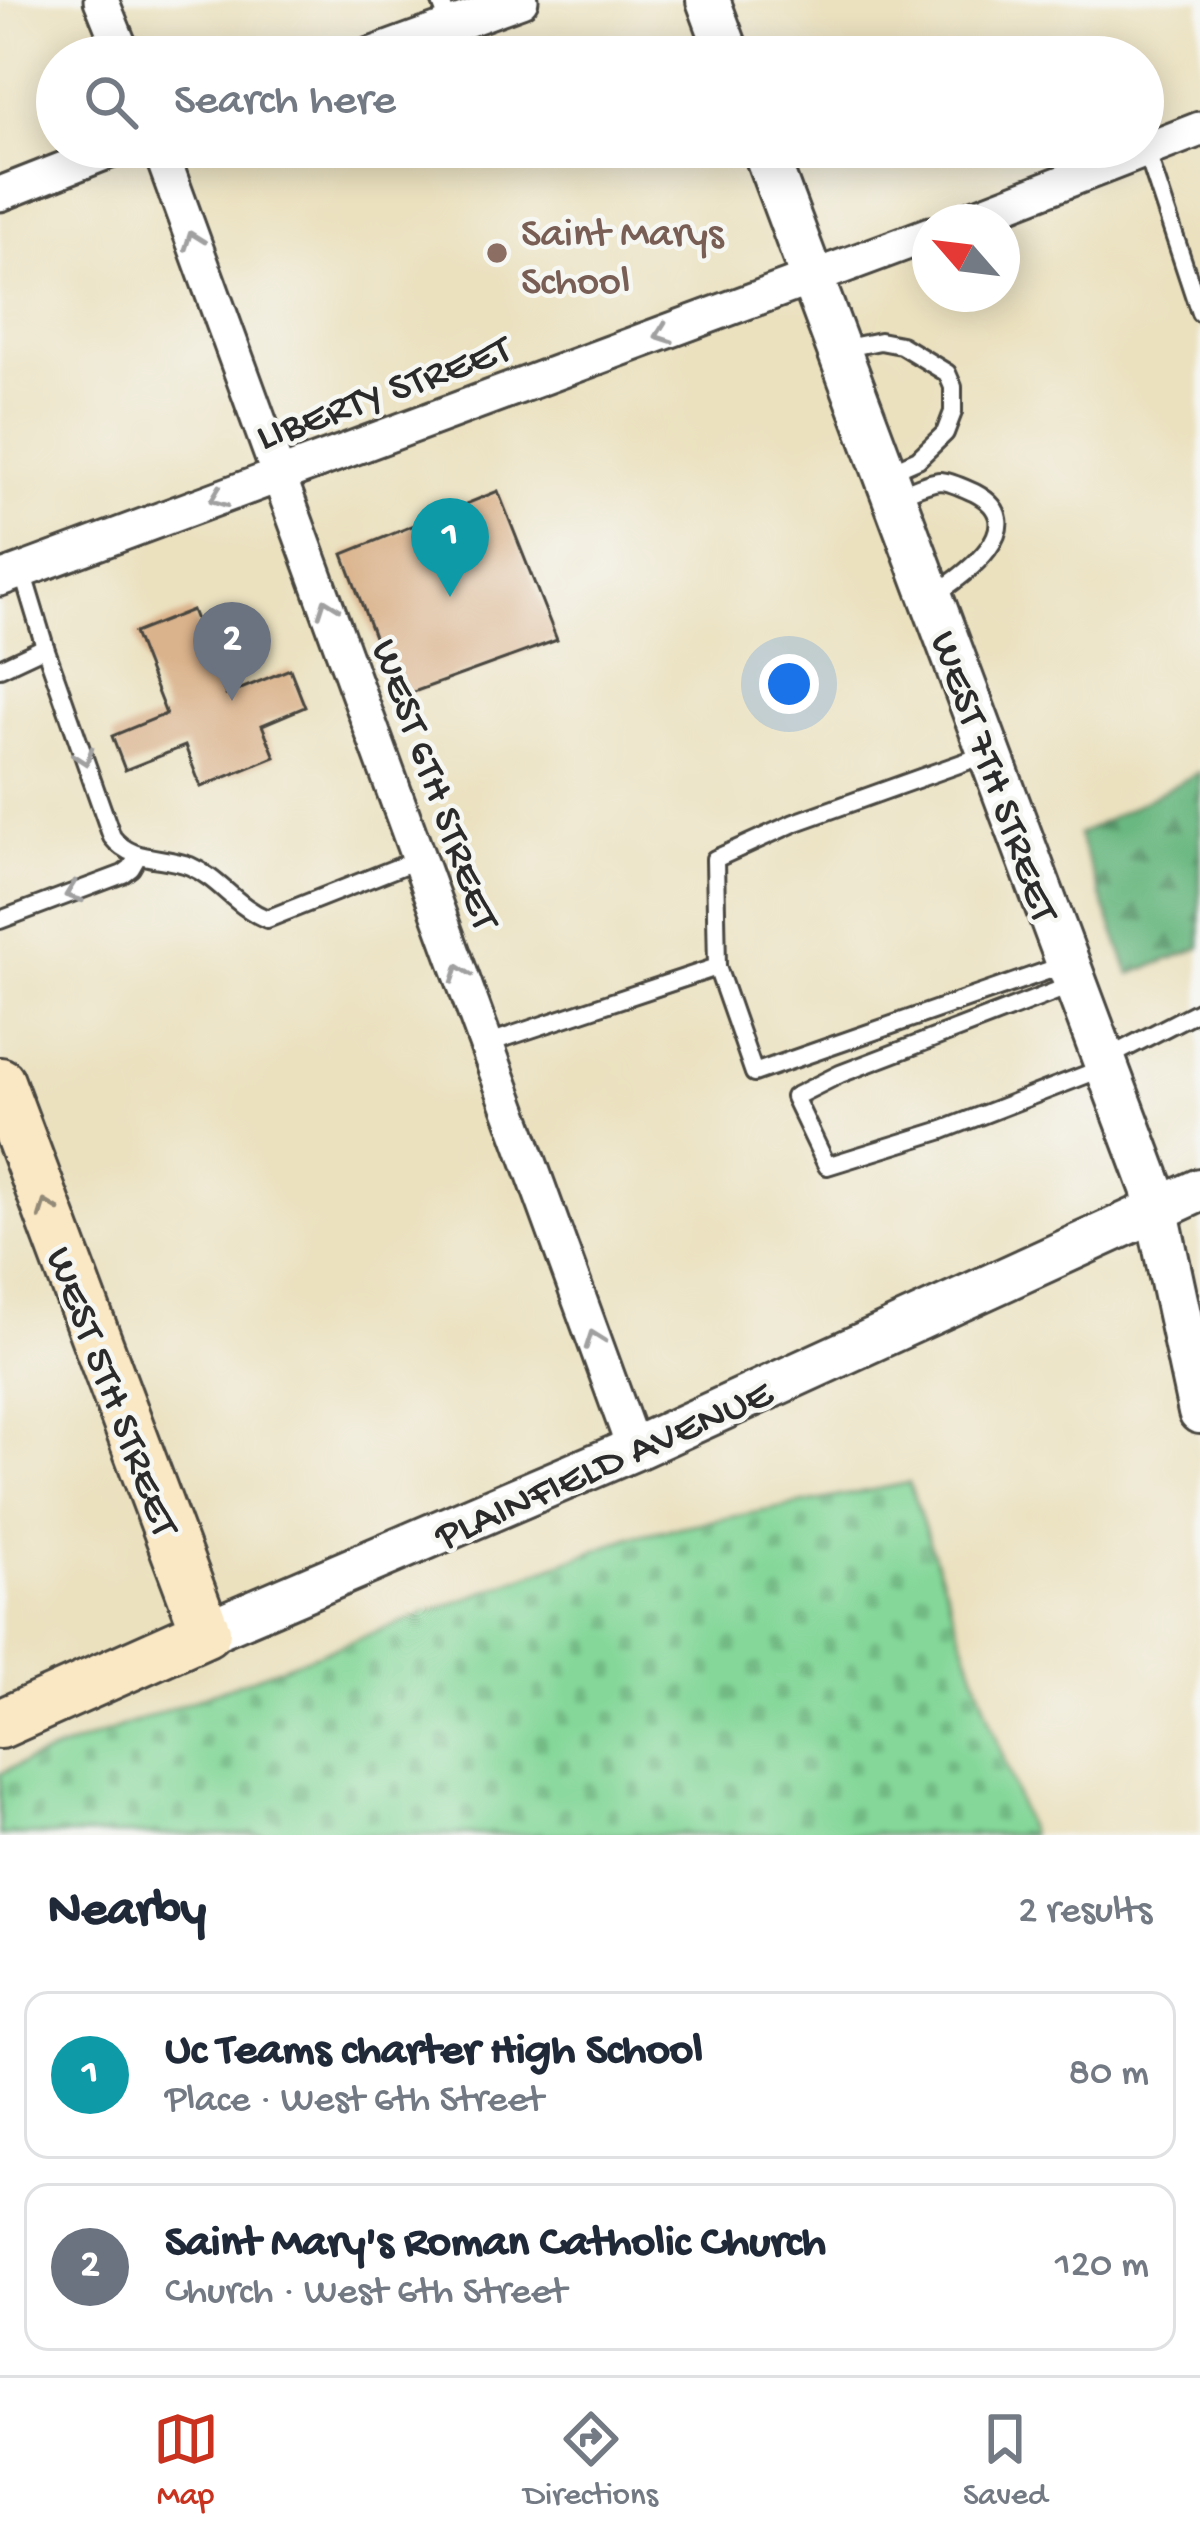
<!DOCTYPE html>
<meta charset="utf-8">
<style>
:root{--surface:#fff;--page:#f6f6f7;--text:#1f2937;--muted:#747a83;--line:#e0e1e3;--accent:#c8321e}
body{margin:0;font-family:"Gochi Hand",sans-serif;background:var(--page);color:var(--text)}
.compass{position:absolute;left:912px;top:204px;width:108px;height:108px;border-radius:50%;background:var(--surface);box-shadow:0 6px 30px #0003;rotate:298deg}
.you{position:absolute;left:789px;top:684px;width:42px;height:42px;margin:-30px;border:9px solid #fff;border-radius:50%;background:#1a73e8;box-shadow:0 0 0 18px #1a73e833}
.badge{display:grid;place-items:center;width:78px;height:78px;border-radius:50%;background:var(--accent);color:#fff;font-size:39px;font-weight:700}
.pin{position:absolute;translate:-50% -99px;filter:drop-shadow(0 3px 6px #0008)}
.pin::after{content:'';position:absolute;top:63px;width:42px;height:36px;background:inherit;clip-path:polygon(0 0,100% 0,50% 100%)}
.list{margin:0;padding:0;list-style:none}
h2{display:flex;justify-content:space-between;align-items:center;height:156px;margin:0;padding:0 48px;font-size:51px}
h2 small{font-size:39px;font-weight:400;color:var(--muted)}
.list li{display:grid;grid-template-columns:78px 1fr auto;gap:36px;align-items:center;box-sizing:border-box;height:168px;margin:0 24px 24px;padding:0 24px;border:3px solid var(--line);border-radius:24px}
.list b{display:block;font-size:45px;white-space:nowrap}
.list p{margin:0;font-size:39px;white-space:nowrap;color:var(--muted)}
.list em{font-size:39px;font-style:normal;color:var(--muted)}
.icon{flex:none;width:66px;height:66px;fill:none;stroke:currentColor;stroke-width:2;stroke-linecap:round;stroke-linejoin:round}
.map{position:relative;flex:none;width:1200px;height:1835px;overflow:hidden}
.search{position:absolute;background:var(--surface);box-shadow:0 6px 30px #0003;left:36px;right:36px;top:36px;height:132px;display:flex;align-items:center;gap:30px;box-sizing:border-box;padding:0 42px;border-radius:66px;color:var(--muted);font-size:45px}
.sheet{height:540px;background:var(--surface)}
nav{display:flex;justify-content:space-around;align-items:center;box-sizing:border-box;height:168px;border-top:3px solid var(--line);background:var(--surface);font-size:33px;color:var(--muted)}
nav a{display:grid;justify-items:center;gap:6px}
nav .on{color:var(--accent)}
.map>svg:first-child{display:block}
.forest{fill:url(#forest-firs);stroke:#4b7256;stroke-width:3}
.cemetery{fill:url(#cemetery-stones);stroke:#588162;stroke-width:3}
.building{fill:#dab28b}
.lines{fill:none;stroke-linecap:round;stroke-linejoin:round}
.service-casing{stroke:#484641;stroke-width:22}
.minor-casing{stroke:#484641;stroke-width:39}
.tertiary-casing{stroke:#484641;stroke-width:48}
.secondary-casing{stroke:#484641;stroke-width:54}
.service{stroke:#fff;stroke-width:16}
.minor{stroke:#fff;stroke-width:33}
.tertiary{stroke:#fff;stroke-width:42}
.secondary{stroke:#fae7c3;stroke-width:48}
.oneway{stroke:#a0a0a0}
.oneway2{stroke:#928977}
.education-dot{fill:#8d6e63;stroke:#f6f6f2;stroke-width:4.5}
.labels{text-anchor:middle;stroke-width:9;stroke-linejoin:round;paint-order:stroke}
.education-label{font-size:42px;fill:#785e54;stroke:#f6f6f2;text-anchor:start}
.street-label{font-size:42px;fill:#2b2b2b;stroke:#f6f6f2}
</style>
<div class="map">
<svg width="1200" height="1835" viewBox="0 0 1200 1835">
<defs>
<pattern id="forest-firs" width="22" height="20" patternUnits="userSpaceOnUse" patternTransform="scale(3)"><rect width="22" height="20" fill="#6bb881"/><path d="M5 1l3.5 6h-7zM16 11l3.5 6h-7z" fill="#58966a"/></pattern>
<pattern id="cemetery-stones" width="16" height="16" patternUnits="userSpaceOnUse" patternTransform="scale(3)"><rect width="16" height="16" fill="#84d799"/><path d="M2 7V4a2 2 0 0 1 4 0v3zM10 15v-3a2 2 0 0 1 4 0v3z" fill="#72b984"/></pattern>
</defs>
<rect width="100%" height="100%" fill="#f6f6f2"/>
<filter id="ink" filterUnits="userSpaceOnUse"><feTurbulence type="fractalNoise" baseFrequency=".00833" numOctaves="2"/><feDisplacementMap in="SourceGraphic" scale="24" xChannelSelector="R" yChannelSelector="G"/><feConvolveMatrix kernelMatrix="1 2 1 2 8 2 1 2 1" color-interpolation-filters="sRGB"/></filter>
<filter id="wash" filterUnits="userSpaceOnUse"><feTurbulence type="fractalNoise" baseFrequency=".004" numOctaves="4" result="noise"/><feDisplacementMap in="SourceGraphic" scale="48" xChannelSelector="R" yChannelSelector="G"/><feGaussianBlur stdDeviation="2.7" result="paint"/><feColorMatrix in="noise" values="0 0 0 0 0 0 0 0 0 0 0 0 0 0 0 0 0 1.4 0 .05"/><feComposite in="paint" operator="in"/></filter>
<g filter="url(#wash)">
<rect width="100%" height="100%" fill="#ebe1bf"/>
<polygon class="forest" points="1200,772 1200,948 1130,974 1078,835"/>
<polygon class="cemetery" points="909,1483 1030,1835 0,1835 0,1774 14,1767 634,1536"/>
<g id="blocks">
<g class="building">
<polygon points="498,491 557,640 397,698 343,554"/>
<polygon points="192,610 226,695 290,669 305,707 262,725 275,757 201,787 185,746 125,770 112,736 166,714 134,633"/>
</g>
</g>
</g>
<g filter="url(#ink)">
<use href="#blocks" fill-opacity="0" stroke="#484641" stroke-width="3"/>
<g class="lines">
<defs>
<g id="service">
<polyline points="440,0 450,26"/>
<polyline points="1146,150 1200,313"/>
<polyline points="841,349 880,341 901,345 947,373 953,387 953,412 945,433 918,459 886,473"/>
<path d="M 895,496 C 908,492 926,482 940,481 C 950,481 966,489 975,493 C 1036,525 962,577 932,596"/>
<path d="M 22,571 L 45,647 L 112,837 C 132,863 163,855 190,866 C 220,879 236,907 267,919 L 419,859"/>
<polyline points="0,668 45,647"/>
<polyline points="0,920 123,874 131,868 138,856"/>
<polyline points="717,967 754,1073 1067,964"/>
<polyline points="1075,984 840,1074 794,1097 827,1166 943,1130 1106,1067"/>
<polyline points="486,1044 717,967 715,859 794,823 990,753"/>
<polyline points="1105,1059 1200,1010"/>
</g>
<g id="minor">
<polyline points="101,0 124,57"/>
<polyline points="365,57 521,0"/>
<polyline points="159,147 634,1449"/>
<polyline points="0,194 120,147"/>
<polyline points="961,222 1200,129"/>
<polyline points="0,579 930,234"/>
</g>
<g id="tertiary">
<polyline points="708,0 729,57"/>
<polyline points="763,147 1152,1188 1200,1412"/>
<polyline points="206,1632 634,1449 1200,1190"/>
</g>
<polyline id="secondary" points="0,1082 206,1632 0,1724"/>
</defs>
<use href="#service" class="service-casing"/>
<use href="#minor" class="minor-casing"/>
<use href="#tertiary" class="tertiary-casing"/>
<use href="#secondary" class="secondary-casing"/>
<use href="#service" class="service"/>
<use href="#minor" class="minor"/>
<use href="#tertiary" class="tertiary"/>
<use href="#secondary" class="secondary"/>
</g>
<defs><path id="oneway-chevron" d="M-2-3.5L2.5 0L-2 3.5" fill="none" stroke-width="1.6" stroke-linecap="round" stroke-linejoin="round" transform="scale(3)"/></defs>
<g class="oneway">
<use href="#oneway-chevron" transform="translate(193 240) rotate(-110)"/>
<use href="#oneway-chevron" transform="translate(663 334) rotate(160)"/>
<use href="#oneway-chevron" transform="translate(218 498) rotate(159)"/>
<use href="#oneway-chevron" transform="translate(327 607) rotate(-110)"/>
<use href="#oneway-chevron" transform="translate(84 757) rotate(71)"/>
<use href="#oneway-chevron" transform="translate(73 893) rotate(160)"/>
<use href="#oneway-chevron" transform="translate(460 973) rotate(-110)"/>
<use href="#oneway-chevron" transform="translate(594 1339) rotate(-110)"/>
</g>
<use class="oneway2" href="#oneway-chevron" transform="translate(47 1208) rotate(-111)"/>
</g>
<circle class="education-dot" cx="497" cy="253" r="12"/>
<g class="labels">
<g class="education-label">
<text x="521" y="244">Saint Marys<tspan x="521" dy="48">School</tspan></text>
</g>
<g class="street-label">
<text transform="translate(382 389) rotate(-20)" y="15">LIBERTY STREET</text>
<text transform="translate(998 775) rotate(70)" y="15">WEST 7TH STREET</text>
<text transform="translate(439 783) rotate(70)" y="15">WEST 6TH STREET</text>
<text transform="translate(116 1390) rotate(69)" y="15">WEST 5TH STREET</text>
<text transform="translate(602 1461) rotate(-24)" y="15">PLAINFIELD AVENUE</text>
</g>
</g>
</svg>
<svg class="compass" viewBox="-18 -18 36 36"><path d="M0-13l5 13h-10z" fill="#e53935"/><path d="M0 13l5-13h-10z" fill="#747a83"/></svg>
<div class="you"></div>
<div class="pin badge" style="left:450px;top:597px;background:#0f9aa8">1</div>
<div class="pin badge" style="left:232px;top:701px;background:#6b7280">2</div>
<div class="search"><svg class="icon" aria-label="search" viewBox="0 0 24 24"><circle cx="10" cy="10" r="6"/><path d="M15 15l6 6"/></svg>Search here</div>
</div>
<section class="sheet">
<h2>Nearby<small>2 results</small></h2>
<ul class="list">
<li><span class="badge" style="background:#0f9aa8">1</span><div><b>Uc Teams charter High School</b><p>Place · West 6th Street</p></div><em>80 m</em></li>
<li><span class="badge" style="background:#6b7280">2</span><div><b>Saint Mary's Roman Catholic Church</b><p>Church · West 6th Street</p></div><em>120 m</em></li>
</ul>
</section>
<nav>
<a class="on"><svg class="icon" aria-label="map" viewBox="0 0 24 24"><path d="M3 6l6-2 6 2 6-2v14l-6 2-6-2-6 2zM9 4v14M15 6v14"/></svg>Map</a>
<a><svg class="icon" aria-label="directions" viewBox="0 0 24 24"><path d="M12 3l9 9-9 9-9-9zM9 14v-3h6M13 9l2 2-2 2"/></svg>Directions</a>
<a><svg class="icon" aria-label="saved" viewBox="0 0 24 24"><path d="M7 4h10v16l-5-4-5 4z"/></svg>Saved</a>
</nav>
